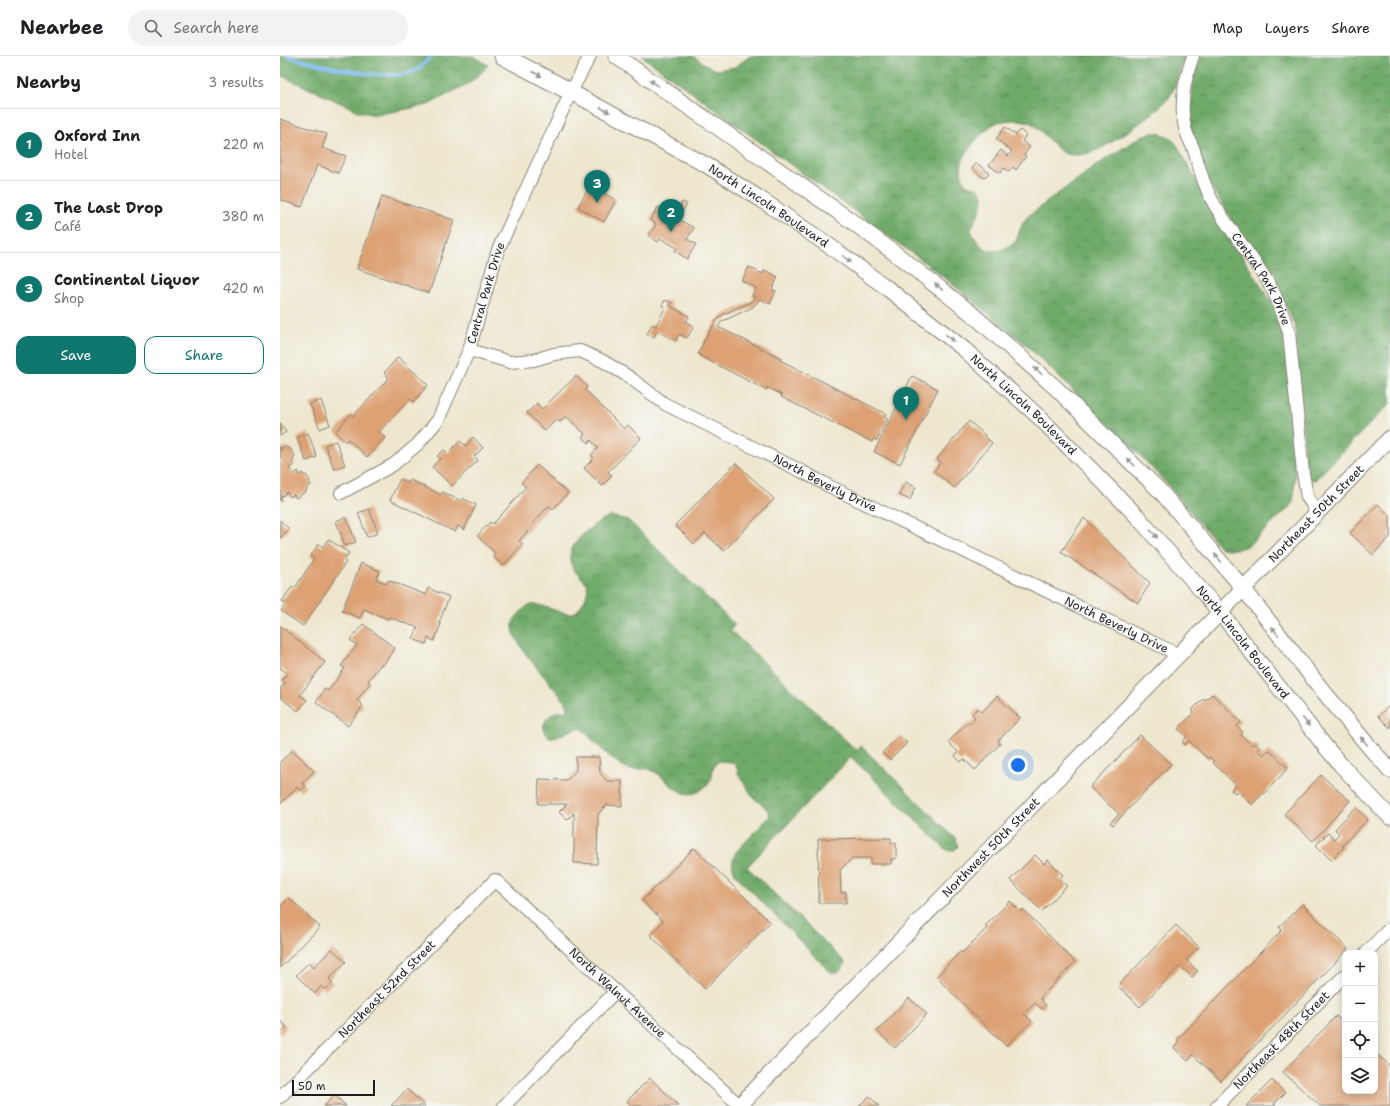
<!DOCTYPE html>
<meta charset="utf-8">
<style>
:root{--surface:#fff;--page:#f2f2f2;--text:#202124;--muted:#757577;--line:#e0e0e0;--accent:#0f766e}
body{margin:0;font-family:"Shantell Sans",sans-serif;background:var(--page);color:var(--text)}
.controls{position:absolute;right:12px;bottom:12px;display:grid;overflow:hidden;border-radius:8px;box-shadow:0 2px 10px #0003}
.controls button{width:36px;height:36px;display:grid;place-items:center;padding:0;border:0;border-bottom:1px solid var(--line);background:var(--surface);color:var(--text);font:20px sans-serif}
.scale{position:absolute;left:12px;bottom:10px;width:83px;box-sizing:border-box;padding-left:4px;border:2px solid #1c1c1c;border-top:0;font-size:11px;line-height:14px;white-space:nowrap;color:#1c1c1c;-webkit-text-stroke:3px #f6f6f2;paint-order:stroke}
.you{position:absolute;left:738px;top:709px;width:14px;height:14px;margin:-10px;border:3px solid #fff;border-radius:50%;background:#1a73e8;box-shadow:0 0 0 6px #1a73e833}
.badge{display:grid;place-items:center;width:26px;height:26px;border-radius:50%;background:var(--accent);color:#fff;font-size:13px;font-weight:700}
.pin{position:absolute;translate:-50% -33px;filter:drop-shadow(0 1px 2px #0008)}
.pin::after{content:'';position:absolute;top:21px;width:14px;height:12px;background:inherit;clip-path:polygon(0 0,100% 0,50% 100%)}
.list{margin:0;padding:0;list-style:none}
h2{display:flex;justify-content:space-between;align-items:center;height:52px;margin:0;padding:0 16px;font-size:17px}
h2 small{font-size:13px;font-weight:400;color:var(--muted)}
.list li{display:grid;grid-template-columns:26px 1fr auto;gap:12px;align-items:center;box-sizing:border-box;height:72px;padding:0 16px;border-top:1px solid var(--line)}
.list b{display:block;font-size:15px;white-space:nowrap}
.list p{margin:0;font-size:13px;white-space:nowrap;color:var(--muted)}
.list em{font-size:13px;font-style:normal;color:var(--muted)}
.actions{display:flex;gap:8px;padding:12px 16px}
.actions a{flex:1;padding:9px 0;border:1px solid var(--accent);border-radius:12px;text-align:center;font-size:14px;color:var(--accent)}
.actions .main{background:var(--accent);color:#fff}
.icon{flex:none;width:22px;height:22px;fill:none;stroke:currentColor;stroke-width:2;stroke-linecap:round;stroke-linejoin:round}
.map{position:relative;flex:none;width:1110px;height:1050px;overflow:hidden}
header{display:flex;align-items:center;gap:24px;box-sizing:border-box;height:56px;padding:0 20px;background:var(--surface);border-bottom:1px solid var(--line)}
header strong{font-size:19px}
nav{display:flex;gap:22px;margin-inline-start:auto;font-size:14px}
.search{width:280px;height:36px;background:var(--page);display:flex;align-items:center;gap:10px;box-sizing:border-box;padding:0 14px;border-radius:22px;color:var(--muted);font-size:15px}
main{display:flex}
aside{flex:1;background:var(--surface)}
.map>svg:first-child{display:block}
.forest{fill:url(#forest-crowns);stroke:#466444}
.lines{fill:none;stroke-linecap:round;stroke-linejoin:round}
.stream{stroke:#7ebbf1;stroke-width:3.5}
.building{fill:#dda173}
.minor-casing{stroke:#858275;stroke-width:14}
.major-casing{stroke:#858275;stroke-width:17}
.highway-casing{stroke:#858275;stroke-width:19}
.minor{stroke:#fff;stroke-width:12}
.major{stroke:#fff;stroke-width:15}
.highway{stroke:#fff;stroke-width:17}
.oneway{fill:#999}
.labels{text-anchor:middle;stroke-width:3;stroke-linejoin:round;paint-order:stroke}
.street-label{font-size:12px;fill:#1c1c1c;stroke:#f6f6f2}
</style>
<header>
<strong>Nearbee</strong>
<div class="search"><svg class="icon" aria-label="search" viewBox="0 0 24 24"><circle cx="10" cy="10" r="6"/><path d="M15 15l6 6"/></svg>Search here</div>
<nav><a>Map</a><a>Layers</a><a>Share</a></nav>
</header>
<main>
<aside>
<h2>Nearby<small>3 results</small></h2>
<ul class="list">
<li><span class="badge">1</span><div><b>Oxford Inn</b><p>Hotel</p></div><em>220 m</em></li>
<li><span class="badge">2</span><div><b>The Last Drop</b><p>Café</p></div><em>380 m</em></li>
<li><span class="badge">3</span><div><b>Continental Liquor</b><p>Shop</p></div><em>420 m</em></li>
</ul>
<div class="actions"><a class="main">Save</a><a>Share</a></div>
</aside>
<div class="map">
<svg width="1110" height="1050" viewBox="0 0 1110 1050">
<defs>
<pattern id="forest-crowns" width="20" height="18" patternUnits="userSpaceOnUse"><rect width="20" height="18" fill="#71ab6b"/><path d="M2 6a3 3 0 1 1 6 0M12 15a3 3 0 1 1 6 0" fill="none" stroke="#5c8a57"/></pattern>
</defs>
<rect width="100%" height="100%" fill="#f6f6f2"/>
<filter id="ink" filterUnits="userSpaceOnUse"><feTurbulence type="fractalNoise" baseFrequency=".025" numOctaves="2"/><feDisplacementMap in="SourceGraphic" scale="8" xChannelSelector="R" yChannelSelector="G"/><feConvolveMatrix kernelMatrix="1 2 1 2 8 2 1 2 1" color-interpolation-filters="sRGB"/></filter>
<filter id="wash" filterUnits="userSpaceOnUse"><feTurbulence type="fractalNoise" baseFrequency=".012" numOctaves="4" result="noise"/><feDisplacementMap in="SourceGraphic" scale="16" xChannelSelector="R" yChannelSelector="G"/><feGaussianBlur stdDeviation="0.9" result="paint"/><feColorMatrix in="noise" values="0 0 0 0 0 0 0 0 0 0 0 0 0 0 0 0 0 1.4 0 .05"/><feComposite in="paint" operator="in"/></filter>
<g filter="url(#wash)">
<rect width="100%" height="100%" fill="#eee7ce"/>
<g class="forest">
<polygon points="0,0 193,0 208,9 199,19 189,27 148,49 95,59 78,55 0,19"/>
<path d="M 362,0 L 413,0 L 429,11 L 437,14 L 455,11 L 470,0 L 904,0 C 900,13 897,28 890,40 C 881,54 833,87 817,94 C 807,99 792,101 782,96 C 778,93 774,89 770,85 C 756,70 753,63 730,64 C 726,65 721,65 718,66 C 704,72 682,97 681,112 C 681,119 683,124 686,129 L 698,132 L 703,139 C 703,155 696,159 691,174 C 697,190 710,201 727,191 C 730,190 733,188 735,186 C 739,181 739,174 742,169 C 743,166 746,163 747,161 C 778,138 808,114 840,94 C 848,89 856,83 864,79 C 877,74 889,79 897,89 L 933,155 L 991,245 L 999,264 L 1005,290 L 1013,369 L 1015,420 L 1014,439 L 1012,449 L 970,488 C 960,494 952,494 941,492 L 886,427 L 856,395 L 743,286 L 655,214 Z"/>
<polygon points="921,0 1110,0 1110,347 1035,424 1026,422 1015,270 995,226 958,175 927,123 910,69 914,18"/>
<path d="M 330,460 L 348,464 L 455,569 L 450,574 L 576,694 L 581,690 L 676,783 L 678,791 L 674,794 L 669,795 L 664,792 L 571,701 L 467,811 L 564,905 L 565,909 L 558,917 L 553,917 L 548,914 L 456,819 C 451,811 452,804 456,796 L 490,760 L 489,756 L 485,751 L 473,741 L 459,719 L 456,709 L 451,706 L 439,705 C 432,710 433,713 432,721 C 430,727 421,736 415,737 C 397,742 386,721 373,715 C 364,710 358,715 349,713 C 337,709 311,684 303,673 C 291,670 276,686 268,680 C 257,673 268,658 277,656 C 278,655 283,656 284,656 L 287,654 L 288,650 C 277,633 232,589 233,571 C 233,565 235,562 239,558 C 243,554 246,550 251,549 C 268,546 290,569 301,550 C 318,523 297,525 291,508 C 284,489 315,466 330,460 Z"/>
</g>
<g class="lines">
<path class="stream" d="M 7,0 C 37,8 112,29 138,13 C 143,10 147,4 152,0"/>
</g>
<g id="blocks">
<g class="building">
<polygon points="0,63 47,78 42,92 66,100 58,117 37,109 22,151 0,144"/>
<polygon points="725,71 736,79 740,74 746,79 742,85 750,91 744,99 746,100 736,114 733,111 729,116 724,112 720,117 709,109 721,94 728,100 732,95 716,83"/>
<polygon points="697,107 709,117 704,122 692,112"/>
<polygon points="310,129 336,144 324,166 298,151"/>
<polygon points="102,140 174,164 149,237 77,213"/>
<polygon points="402,146 407,148 398,163 414,172 407,183 416,188 407,203 395,195 397,192 380,182 378,186 369,180 376,168 370,164 378,151 394,160"/>
<polygon points="469,211 483,218 485,214 498,221 492,234 496,235 490,248 480,243 473,251 441,266 438,271 501,302 500,304 606,358 604,361 608,363 597,384 593,383 592,386 501,341 502,339 487,331 486,334 420,300 421,299 418,298 429,275 430,275 436,265 442,259 470,246 475,241 472,240 476,232 462,225"/>
<polygon points="385,244 392,247 390,250 409,260 406,266 414,270 407,282 399,278 396,285 377,275 374,281 367,278 372,268 376,270 385,252 382,250"/>
<polygon points="118,301 148,329 133,346 130,343 99,376 105,382 87,401 68,383 66,386 55,376 71,358 73,360 109,322 104,317"/>
<polygon points="296,320 307,331 305,334 344,373 348,369 361,382 328,416 332,420 322,430 304,412 314,402 311,399 318,392 311,384 309,387 302,381 305,378 286,360 280,366 277,363 265,375 247,357 257,347 262,353"/>
<polygon points="632,320 658,333 620,408 594,396"/>
<polygon points="41,344 50,369 40,373 30,348"/>
<polygon points="689,365 705,379 704,380 712,387 674,432 654,415 661,406 657,403"/>
<polygon points="0,367 6,376 0,380"/>
<polygon points="28,377 37,401 26,405 17,382"/>
<polygon points="193,381 203,392 194,400 198,404 172,430 152,411 160,403 157,400 164,394 168,397 180,385 186,390"/>
<polygon points="56,385 65,409 54,413 45,389"/>
<polygon points="6,390 9,394 10,392 15,400 13,402 14,404 12,406 14,409 9,412 14,418 18,415 20,419 22,417 23,419 26,419 30,425 29,426 31,429 26,433 27,435 16,442 14,439 10,441 7,436 3,440 2,439 2,441 1,442 2,444 0,445 0,391 1,393"/>
<polygon points="456,407 494,443 444,495 425,477 414,488 395,469"/>
<polygon points="257,409 288,437 273,453 269,450 252,468 253,469 239,485 243,488 223,510 213,500 215,497 197,480 210,466 213,468 246,431 241,427"/>
<polygon points="120,423 129,427 130,424 161,439 162,436 181,445 182,442 196,449 184,474 178,470 175,476 110,444"/>
<polygon points="625,426 636,431 630,444 619,439"/>
<polygon points="1098,448 1110,460 1110,481 1093,499 1070,477"/>
<polygon points="89,453 98,477 87,481 78,457"/>
<polygon points="66,461 76,486 65,490 56,465"/>
<polygon points="804,462 870,527 858,547 781,496"/>
<polygon points="0,464 9,473 0,482"/>
<polygon points="48,483 69,497 64,504 66,506 23,570 1,555 6,548 2,545 12,531 15,532 34,503 30,500 39,488 43,491"/>
<polygon points="81,507 100,515 96,523 107,528 108,524 146,539 148,532 169,541 159,567 161,568 154,585 148,582 146,588 133,583 138,572 109,561 108,563 84,553 80,562 62,555"/>
<polygon points="83,568 115,592 103,609 101,608 88,625 90,627 77,644 83,650 68,670 36,646 45,633 48,635 65,612 61,610 77,589 70,584"/>
<polygon points="0,570 45,606 20,639 27,644 18,655 0,641 0,633 5,627 2,624 7,617 0,612"/>
<polygon points="932,638 961,666 957,670 963,676 961,679 972,689 975,687 980,691 977,694 983,699 989,694 1008,712 984,738 983,737 972,749 959,736 956,735 955,737 951,734 956,729 933,707 934,706 930,701 928,703 909,685 905,689 902,686 907,681 898,673 911,660 914,656 912,654 924,642 925,644"/>
<polygon points="717,640 740,662 718,685 720,688 695,714 684,703 681,706 675,700 678,696 668,686 688,666 690,668 695,662 692,658 698,652 702,656"/>
<polygon points="1110,649 1110,672 1098,660"/>
<polygon points="860,679 891,708 833,769 830,767 839,758 810,731"/>
<polygon points="619,680 627,687 610,704 602,697"/>
<polygon points="13,694 34,715 22,727 26,730 20,735 17,731 0,748 0,706"/>
<polygon points="296,701 319,701 320,717 327,725 342,725 342,750 327,749 318,758 317,808 294,807 294,757 287,764 279,756 287,748 258,748 259,723 287,724 296,714"/>
<polygon points="1041,719 1070,745 1033,785 1004,758"/>
<polygon points="1076,751 1088,763 1062,790 1064,791 1051,804 1036,789 1048,777 1054,783 1059,778 1055,773"/>
<polygon points="611,782 611,787 616,787 616,803 611,803 611,808 591,808 591,802 572,802 560,814 561,837 566,836 566,847 539,847 538,783"/>
<polygon points="414,792 490,866 425,933 370,879 383,865 362,845"/>
<polygon points="755,799 764,808 768,804 783,819 779,823 787,830 762,855 730,824"/>
<polygon points="9,842 40,871 0,912 0,851"/>
<polygon points="730,845 741,856 743,853 795,906 760,942 766,949 762,953 755,947 744,958 752,965 726,990 656,921 681,895 682,897 707,872 705,870"/>
<polygon points="1022,848 1068,893 941,1025 913,999 908,1005 894,992 899,986 897,984 1002,874 999,871"/>
<polygon points="896,869 919,891 906,904 918,915 912,921 900,910 860,951 838,930"/>
<polygon points="52,893 66,906 49,923 53,927 45,934 41,930 35,938 16,919 29,906 34,911"/>
<polygon points="629,942 647,958 615,992 597,975"/>
<polygon points="1056,960 1065,968 1065,1035 1095,1035 1095,996 1110,1010 1110,1050 1040,1050 1003,1016"/>
<polygon points="0,965 7,971 0,978"/>
<polygon points="370,1022 399,1050 352,1050 347,1045"/>
<polygon points="992,1024 1005,1037 994,1048 996,1050 966,1050"/>
<polygon points="127,1033 145,1050 111,1050"/>
<polygon points="55,1039 66,1050 44,1050"/>
<polygon points="589,1040 599,1050 579,1050"/>
</g>
</g>
</g>
<g filter="url(#ink)">
<use href="#blocks" fill-opacity="0" stroke="#858275" stroke-width="1"/>
<g class="lines">
<defs>
<g id="minor">
<path id="s1" d="M 913,0 C 905,22 899,48 905,72 C 907,80 911,87 914,94 C 920,114 924,130 934,148 C 952,177 974,203 991,231 C 999,246 1004,261 1009,276 L 1023,417 L 1027,441 L 1037,456"/>
<path id="s2" d="M 189,294 L 230,306 L 254,304 L 274,298 L 300,295 L 323,305 L 349,321 L 385,348 L 521,415 L 551,431 L 899,599"/>
<path id="s3" d="M 61,437 L 113,409 L 138,388 L 158,364 L 189,294 L 218,194 L 291,36 L 310,0"/>
<polyline points="1086,897 1110,872"/>
<path id="s4" d="M 0,1041 L 215,824 L 460,1050"/>
<polyline points="224,1050 336,935"/>
<path id="s5" d="M 937,1050 L 1065,919"/>
</g>
<g id="major">
<polyline points="336,0 570,164 616,198 691,257 776,332 882,437 963,532 1039,630 1091,693 1110,714"/>
<path id="s6" d="M 291,36 L 428,110 L 482,144 L 551,191 L 607,232 L 685,294 L 760,362 L 856,459 L 940,556 L 1044,689 L 1061,709 L 1110,761"/>
<path id="s7" d="M 459,1050 L 1110,382"/>
</g>
<polyline id="highway" points="223,0 291,36"/>
</defs>
<use href="#minor" class="minor-casing"/>
<use href="#major" class="major-casing"/>
<use href="#highway" class="highway-casing"/>
<use href="#minor" class="minor"/>
<use href="#major" class="major"/>
<use href="#highway" class="highway"/>
</g>
<defs><path id="oneway-solid" d="M-6-.8H1V-3.2L6.5 0L1 3.2V.8H-6Z"/></defs>
<g class="oneway">
<use href="#oneway-solid" transform="translate(257 18) rotate(28)"/>
<use href="#oneway-solid" transform="translate(374 27) rotate(-145)"/>
<use href="#oneway-solid" transform="translate(325 54) rotate(28)"/>
<use href="#oneway-solid" transform="translate(567 203) rotate(36)"/>
<use href="#oneway-solid" transform="translate(659 231) rotate(-141)"/>
<use href="#oneway-solid" transform="translate(670 282) rotate(39)"/>
<use href="#oneway-solid" transform="translate(758 315) rotate(-138)"/>
<use href="#oneway-solid" transform="translate(851 406) rotate(-135)"/>
<use href="#oneway-solid" transform="translate(874 478) rotate(48)"/>
<use href="#oneway-solid" transform="translate(938 502) rotate(-130)"/>
<use href="#oneway-solid" transform="translate(995 575) rotate(-128)"/>
<use href="#oneway-solid" transform="translate(1026 666) rotate(52)"/>
<use href="#oneway-solid" transform="translate(1084 685) rotate(-130)"/>
</g>
</g>
<g class="labels">
<g class="street-label">
<text dy="4" stroke="none"><textPath href="#s6" startOffset="228">North Lincoln Boulevard</textPath></text>
<text dy="4" stroke="none"><textPath href="#s1" startOffset="244">Central Park Drive</textPath></text>
<text dy="4" stroke="none"><textPath href="#s3" startOffset="259">Central Park Drive</textPath></text>
<text dy="4" stroke="none"><textPath href="#s6" startOffset="552">North Lincoln Boulevard</textPath></text>
<text dy="4" stroke="none"><textPath href="#s2" startOffset="393">North Beverly Drive</textPath></text>
<text dy="4" stroke="none"><textPath href="#s7" startOffset="827">Northeast 50th Street</textPath></text>
<text dy="4" stroke="none"><textPath href="#s2" startOffset="717">North Beverly Drive</textPath></text>
<text dy="4" stroke="none"><textPath href="#s6" startOffset="876">North Lincoln Boulevard</textPath></text>
<text dy="4" stroke="none"><textPath href="#s7" startOffset="361">Northwest 50th Street</textPath></text>
<text dy="4" stroke="none"><textPath href="#s4" startOffset="152">Northeast 52nd Street</textPath></text>
<text dy="4" stroke="none"><textPath href="#s4" startOffset="472">North Walnut Avenue</textPath></text>
<text dy="4" stroke="none"><textPath href="#s5" startOffset="92">Northeast 48th Street</textPath></text>
</g>
</g>
</svg>
<div class="controls">
<button>+</button>
<button>−</button>
<button><svg class="icon" aria-label="locate" viewBox="0 0 24 24"><circle cx="12" cy="12" r="6"/><path d="M12 2v4M12 18v4M2 12h4M18 12h4"/></svg></button>
<button><svg class="icon" aria-label="layers" viewBox="0 0 24 24"><path d="M12 4l9 5-9 5-9-5zM3 14l9 5 9-5"/></svg></button>
</div>
<div class="scale">50 m</div>
<div class="you"></div>
<div class="pin badge" style="left:626px;top:364px">1</div>
<div class="pin badge" style="left:391px;top:176px">2</div>
<div class="pin badge" style="left:317px;top:147px">3</div>
</div>
</main>
